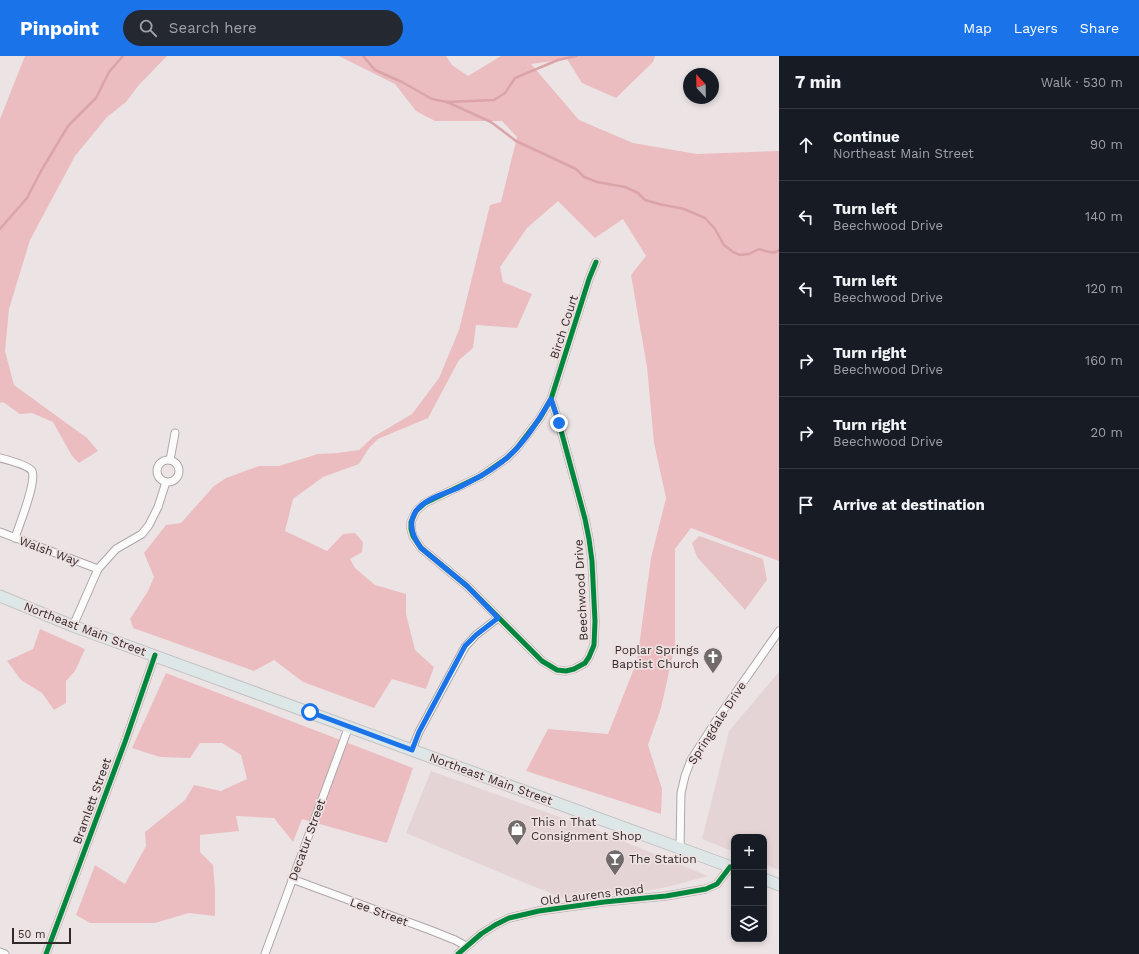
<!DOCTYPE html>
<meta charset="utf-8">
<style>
:root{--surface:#171b24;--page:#242831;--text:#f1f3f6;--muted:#9ea1a6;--line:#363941;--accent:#1a73e8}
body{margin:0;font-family:"Work Sans",sans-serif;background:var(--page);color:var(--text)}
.controls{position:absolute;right:12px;bottom:12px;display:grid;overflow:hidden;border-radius:8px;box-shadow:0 2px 6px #0003}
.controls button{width:36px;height:36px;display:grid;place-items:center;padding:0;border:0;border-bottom:1px solid var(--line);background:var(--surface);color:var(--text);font:20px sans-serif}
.compass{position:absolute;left:683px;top:12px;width:36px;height:36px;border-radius:50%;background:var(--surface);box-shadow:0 2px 6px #0003;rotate:338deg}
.scale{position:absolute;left:12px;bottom:10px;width:59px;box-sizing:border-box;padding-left:4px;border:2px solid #302a2a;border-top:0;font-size:11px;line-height:14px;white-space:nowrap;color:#302a2a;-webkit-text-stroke:3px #efe0e1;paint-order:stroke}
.stop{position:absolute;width:12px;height:12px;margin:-9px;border:3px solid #1a73e8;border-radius:50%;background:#fff}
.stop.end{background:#1a73e8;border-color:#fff;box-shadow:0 1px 4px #0008}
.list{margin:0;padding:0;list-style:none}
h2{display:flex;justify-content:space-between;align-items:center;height:52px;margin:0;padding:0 16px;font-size:17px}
h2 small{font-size:13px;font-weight:400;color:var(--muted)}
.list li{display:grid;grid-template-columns:26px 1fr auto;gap:12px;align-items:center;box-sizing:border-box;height:72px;padding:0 16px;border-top:1px solid var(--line)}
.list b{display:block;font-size:15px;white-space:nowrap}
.list p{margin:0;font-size:13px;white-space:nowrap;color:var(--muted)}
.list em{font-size:13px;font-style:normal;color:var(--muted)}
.icon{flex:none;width:22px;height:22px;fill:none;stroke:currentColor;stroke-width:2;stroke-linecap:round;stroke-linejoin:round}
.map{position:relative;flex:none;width:779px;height:898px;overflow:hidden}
header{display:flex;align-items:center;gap:24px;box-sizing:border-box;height:56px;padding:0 20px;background:var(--accent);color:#fff}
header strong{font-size:19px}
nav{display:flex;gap:22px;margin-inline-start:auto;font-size:14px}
.search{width:280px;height:36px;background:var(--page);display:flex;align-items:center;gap:10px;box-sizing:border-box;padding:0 14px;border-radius:22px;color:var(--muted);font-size:15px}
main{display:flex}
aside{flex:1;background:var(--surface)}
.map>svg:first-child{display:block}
.built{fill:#e4d4d5}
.green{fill:#e8c3c5}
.forest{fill:#ebbdc0}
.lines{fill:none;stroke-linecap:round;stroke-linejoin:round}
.stream{stroke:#dba4a8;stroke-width:2.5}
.street-casing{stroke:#ada7a7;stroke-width:9}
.primary-casing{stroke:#c6c3c3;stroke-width:13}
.street{stroke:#fcfbfb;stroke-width:7}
.primary{stroke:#dee7e8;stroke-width:11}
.cycleway-casing{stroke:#efe0e1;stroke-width:8}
.cycleway{stroke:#00873e;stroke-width:5}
.route{stroke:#1a73e8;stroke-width:5}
.labels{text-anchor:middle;stroke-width:3.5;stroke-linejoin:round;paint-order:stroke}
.street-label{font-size:12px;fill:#302a2a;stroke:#efe0e1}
.poi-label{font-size:12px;fill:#302a2a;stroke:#efe0e1;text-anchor:start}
</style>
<header>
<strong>Pinpoint</strong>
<div class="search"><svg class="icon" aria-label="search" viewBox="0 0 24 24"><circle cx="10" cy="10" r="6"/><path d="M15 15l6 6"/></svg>Search here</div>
<nav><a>Map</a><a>Layers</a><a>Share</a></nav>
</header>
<main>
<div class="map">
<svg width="779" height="898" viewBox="0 0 779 898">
<rect width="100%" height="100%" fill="#ece4e4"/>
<g class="built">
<polygon points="779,616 779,814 764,808 764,781 734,781 734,796 702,783 729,675"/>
<polygon points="431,715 596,774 708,820 663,832 571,845 525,827 406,777"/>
</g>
<polygon class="green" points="699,480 763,503 767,524 745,554 697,501 692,487"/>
<g class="forest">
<polygon points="25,0 167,0 138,30 126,46 107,61 75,100 30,184 9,253 5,295 14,329 87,382 98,395 79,407 72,400 53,366 32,357 20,358 3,346 0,347 0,63"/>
<polygon points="339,0 446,0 452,9 468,20 501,0 655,0 653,6 616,42 582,27 567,3 531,8 579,64 633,87 697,98 779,95 779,505 691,472 675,493 675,589 661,652 648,689 662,733 661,758 526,715 548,673 608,678 637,605 651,502 666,442 654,387 647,311 631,219 646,200 623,163 595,182 558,145 527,172 500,211 503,226 532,238 517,272 476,269 473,292 459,304 428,362 378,383 369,392 359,408 323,421 293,443 285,475 327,495 343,478 355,477 363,486 362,496 350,503 355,512 375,529 406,538 406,558 415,594 434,611 426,633 392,623 374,652 303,626 274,604 254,615 133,572 130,563 148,535 154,521 144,497 166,469 181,467 214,430 226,422 259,410 279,410 318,398 337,397 359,394 373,381 412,358 439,322 459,274 490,149 501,146 517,81 502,65 435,65 416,55 395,28"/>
<polygon points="40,573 85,593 75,615 66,625 66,647 54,654 42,637 21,624 7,605 33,593"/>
<polygon points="166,617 413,712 387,787 302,763 293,786 274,762 236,760 239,775 200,779 200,796 213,809 215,833 215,860 189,857 155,867 90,867 76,859 95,809 125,828 146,790 145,776 185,744 194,729 221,735 247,723 241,699 222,687 200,687 190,702 160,701 132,692"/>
</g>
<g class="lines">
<g class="stream">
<polyline points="363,0 375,14 402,26 432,43 447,46 494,44 505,37 515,22 558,4 576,0"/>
<path d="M 447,46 L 491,66 L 516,85 L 576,113 L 584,121 L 597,126 L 625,131 L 638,137 L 645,144 L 659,148 L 684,153 L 705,162 L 715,173 L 724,189 L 733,196 L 740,199 L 749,198 L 759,193 C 765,195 774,199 779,194"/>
<polyline points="0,173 27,142 41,115 68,70 96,42 109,16 123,0"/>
</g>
<defs>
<g id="street">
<polyline points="551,343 559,367 585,463 589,483 592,505 595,565 594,589 589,601 585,607 574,613 566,615 557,614 542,605 467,530 421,492 413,480 411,473 411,466 416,455 425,447 481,420 507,402 517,392 540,362 551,343 589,223 596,206"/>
<path d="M 0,402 C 8,404 28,409 32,415 C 37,426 19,469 15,482"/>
<circle cx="168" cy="415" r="11"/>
<polyline points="170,404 175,377"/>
<polyline points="0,476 98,513"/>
<polyline points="73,570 98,513 116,493 142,478 149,469 158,451 166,426"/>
<polyline points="412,693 419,676 465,591 476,579 498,562"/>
<polyline points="680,792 681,737 685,720 691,704 720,659 779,575"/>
<polyline points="292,823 430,874 455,884 466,890"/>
<polyline points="0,896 5,898"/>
<polyline points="46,898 125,686 155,599"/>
<polyline points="265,898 349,670"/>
<polyline points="458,898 481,878 495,869 509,862 539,855 604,846 666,840 706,833 717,828 730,811"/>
</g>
<g id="primary">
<polyline points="0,540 73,570 734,812"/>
<polyline points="764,823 779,829"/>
</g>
</defs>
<use href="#street" class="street-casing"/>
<use href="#primary" class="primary-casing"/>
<use href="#street" class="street"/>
<use href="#primary" class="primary"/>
<defs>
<g id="cycleway">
<polyline points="551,343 559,367 585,463 589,483 592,505 595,565 594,589 589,601 585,607 574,613 566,615 557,614 542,605 467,530 421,492 413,480 411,473 411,466 416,455 425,447 481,420 507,402 517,392 540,362 551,343 589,223 596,206"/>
<polyline points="46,898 125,686 155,599"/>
<polyline points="458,898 481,878 495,869 509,862 539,855 604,846 666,840 706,833 717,828 730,811"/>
</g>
</defs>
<use href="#cycleway" class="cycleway-casing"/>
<use href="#cycleway" class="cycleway"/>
</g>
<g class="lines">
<path class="route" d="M 310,656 L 412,694 L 419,676 L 465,590 L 476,579 L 498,562 L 467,530 L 421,492 C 413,481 407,468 416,455 C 424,443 444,438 458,432 C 471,425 484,419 495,411 C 520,395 537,367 551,343 L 559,367"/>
</g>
<defs>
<symbol id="church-pin" viewBox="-11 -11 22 30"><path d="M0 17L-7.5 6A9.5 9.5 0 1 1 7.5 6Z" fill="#726b6b" stroke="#efe0e1"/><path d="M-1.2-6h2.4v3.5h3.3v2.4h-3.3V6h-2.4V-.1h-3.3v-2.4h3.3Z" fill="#fff"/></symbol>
<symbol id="shop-pin" viewBox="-11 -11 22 30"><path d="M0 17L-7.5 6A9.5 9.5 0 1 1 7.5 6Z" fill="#726b6b" stroke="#efe0e1"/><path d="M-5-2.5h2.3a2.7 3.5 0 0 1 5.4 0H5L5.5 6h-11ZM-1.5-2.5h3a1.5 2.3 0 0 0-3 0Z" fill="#fff"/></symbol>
<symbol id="bar-pin" viewBox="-11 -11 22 30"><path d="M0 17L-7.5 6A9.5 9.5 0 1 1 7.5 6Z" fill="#726b6b" stroke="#efe0e1"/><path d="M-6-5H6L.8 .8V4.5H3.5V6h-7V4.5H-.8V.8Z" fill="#fff"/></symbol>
</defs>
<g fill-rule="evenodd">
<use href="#church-pin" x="702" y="590" width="22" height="30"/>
<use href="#shop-pin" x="506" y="762" width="22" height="30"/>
<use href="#bar-pin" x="604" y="792" width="22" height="30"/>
</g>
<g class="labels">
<g class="street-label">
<text transform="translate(564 271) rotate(-72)" y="4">Birch Court</text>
<text transform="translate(49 495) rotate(20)" y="4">Walsh Way</text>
<text transform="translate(581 534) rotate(-93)" y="4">Beechwood Drive</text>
<text transform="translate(85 573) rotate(21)" y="4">Northeast Main Street</text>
<text transform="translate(717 667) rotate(-57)" y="4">Springdale Drive</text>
<text transform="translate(491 723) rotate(20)" y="4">Northeast Main Street</text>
<text transform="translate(92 745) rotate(-70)" y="4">Bramlett Street</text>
<text transform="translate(307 784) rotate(-70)" y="4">Decatur Street</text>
<text transform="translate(592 839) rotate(-7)" y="4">Old Laurens Road</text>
<text transform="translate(379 856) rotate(20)" y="4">Lee Street</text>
</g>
<g class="poi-label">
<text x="699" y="598" text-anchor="end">Poplar Springs<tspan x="699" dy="14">Baptist Church</tspan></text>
<text x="531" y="770">This n That<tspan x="531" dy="14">Consignment Shop</tspan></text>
<text x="629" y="807">The Station</text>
</g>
</g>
</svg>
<div class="controls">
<button>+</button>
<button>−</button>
<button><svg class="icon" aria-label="layers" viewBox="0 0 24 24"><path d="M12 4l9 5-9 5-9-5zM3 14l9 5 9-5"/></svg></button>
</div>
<svg class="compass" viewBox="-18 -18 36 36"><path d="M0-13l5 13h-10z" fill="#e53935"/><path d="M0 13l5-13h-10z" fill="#9ea1a6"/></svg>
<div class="scale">50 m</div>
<div class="stop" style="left:310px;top:656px"></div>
<div class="stop end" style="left:559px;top:367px"></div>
</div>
<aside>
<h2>7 min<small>Walk · 530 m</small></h2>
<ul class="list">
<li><svg class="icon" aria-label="ahead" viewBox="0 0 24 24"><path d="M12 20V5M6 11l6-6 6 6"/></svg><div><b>Continue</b><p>Northeast Main Street</p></div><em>90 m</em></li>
<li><svg class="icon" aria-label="left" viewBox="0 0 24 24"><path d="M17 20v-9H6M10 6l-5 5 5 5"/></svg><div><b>Turn left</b><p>Beechwood Drive</p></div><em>140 m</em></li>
<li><svg class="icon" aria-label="left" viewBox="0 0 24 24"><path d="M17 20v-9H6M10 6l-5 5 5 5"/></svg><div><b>Turn left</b><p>Beechwood Drive</p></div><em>120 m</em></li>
<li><svg class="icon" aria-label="right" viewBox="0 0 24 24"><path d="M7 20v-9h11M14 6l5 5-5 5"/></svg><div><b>Turn right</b><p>Beechwood Drive</p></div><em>160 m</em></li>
<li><svg class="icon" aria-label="right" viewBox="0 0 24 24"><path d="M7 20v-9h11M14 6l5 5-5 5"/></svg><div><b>Turn right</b><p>Beechwood Drive</p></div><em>20 m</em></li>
<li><svg class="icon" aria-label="arrive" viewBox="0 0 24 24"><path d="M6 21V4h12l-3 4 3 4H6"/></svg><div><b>Arrive at destination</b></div></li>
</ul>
</aside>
</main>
